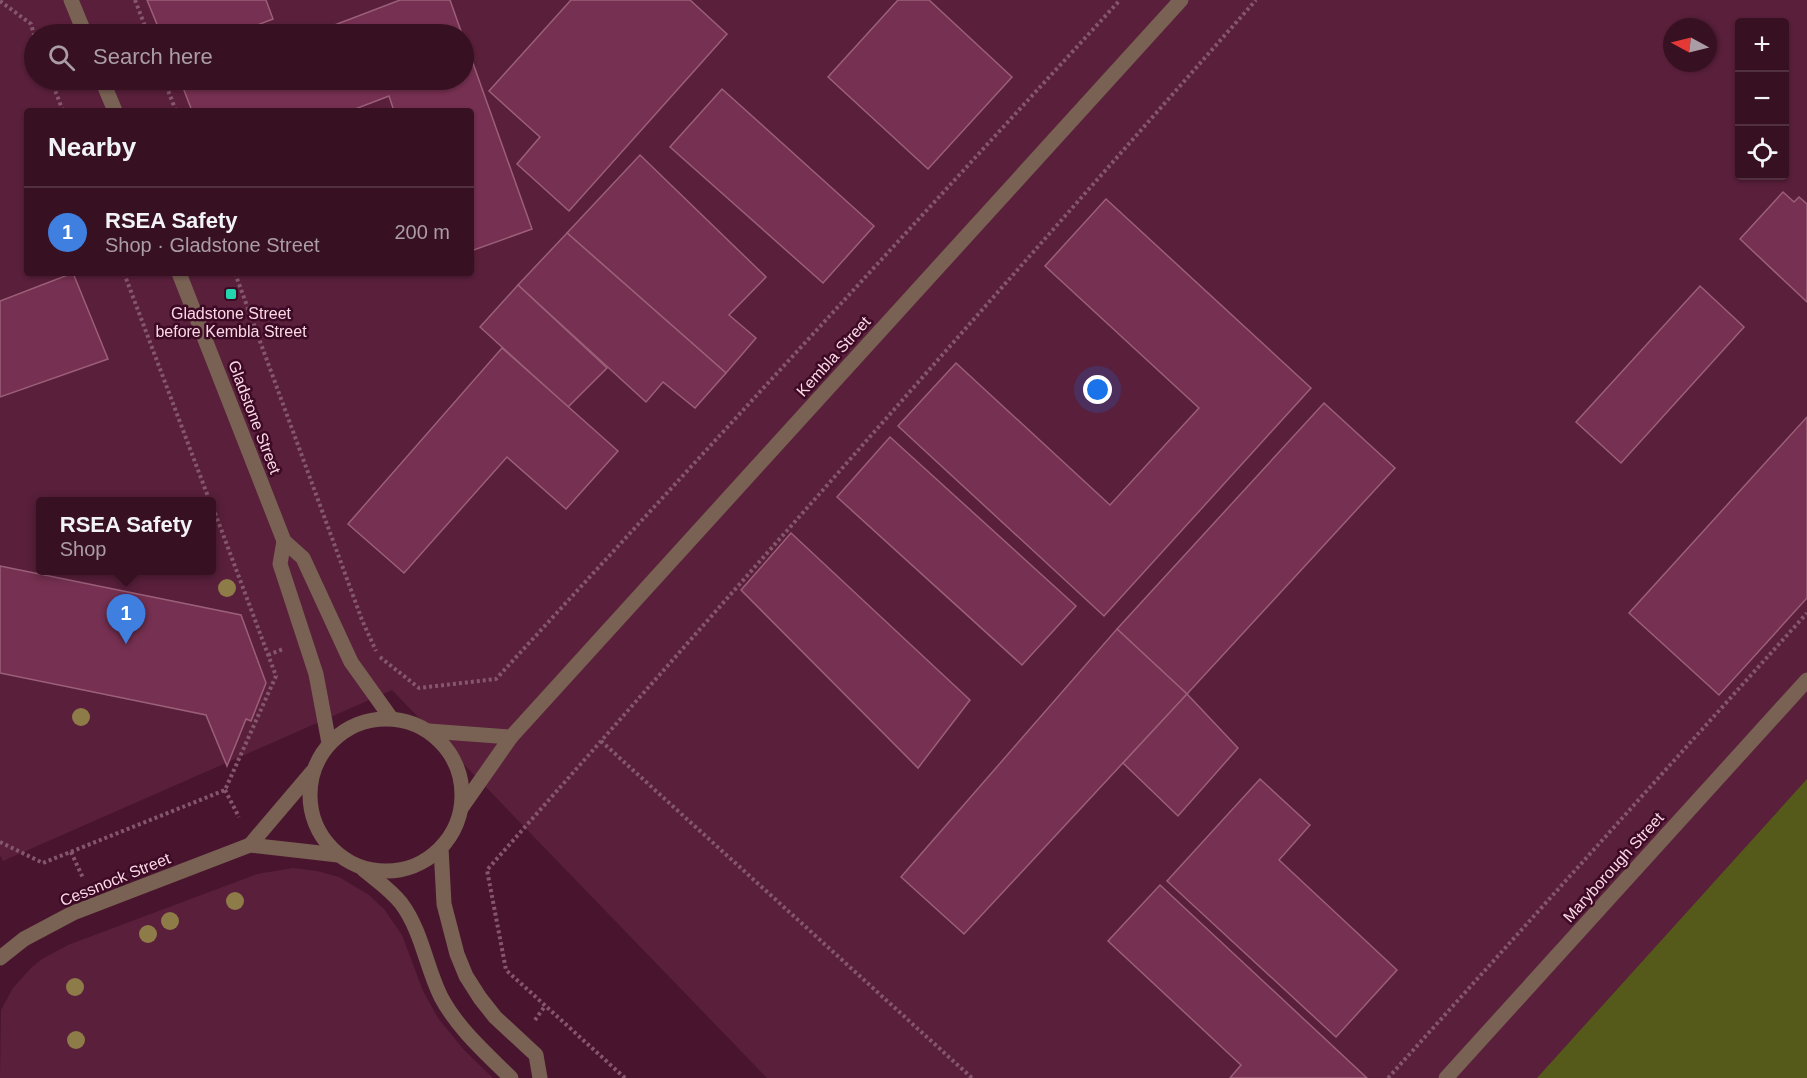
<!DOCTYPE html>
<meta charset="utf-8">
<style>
:root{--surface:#371022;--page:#3e192a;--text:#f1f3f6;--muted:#aa9da5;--line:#513040;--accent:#22d5af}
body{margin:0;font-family:Helvetica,sans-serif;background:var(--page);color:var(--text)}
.controls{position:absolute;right:18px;top:18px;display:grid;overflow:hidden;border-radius:6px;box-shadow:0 2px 4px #0004}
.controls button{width:54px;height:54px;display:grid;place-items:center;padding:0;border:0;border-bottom:2px solid var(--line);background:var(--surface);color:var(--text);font:30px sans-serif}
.compass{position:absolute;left:1663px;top:18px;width:54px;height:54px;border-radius:50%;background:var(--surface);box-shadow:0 2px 4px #0004;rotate:277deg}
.you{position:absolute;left:1098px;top:390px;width:21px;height:21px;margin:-15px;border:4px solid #fff;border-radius:50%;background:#1a73e8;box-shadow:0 0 0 9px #1a73e833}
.badge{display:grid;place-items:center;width:39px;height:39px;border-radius:50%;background:var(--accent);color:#fff;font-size:20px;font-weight:700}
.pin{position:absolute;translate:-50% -50px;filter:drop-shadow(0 2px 3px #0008)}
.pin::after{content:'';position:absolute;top:32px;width:21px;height:18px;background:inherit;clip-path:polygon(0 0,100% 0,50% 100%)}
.popup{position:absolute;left:36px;top:497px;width:180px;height:78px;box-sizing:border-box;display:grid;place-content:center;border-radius:6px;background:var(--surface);filter:drop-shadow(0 2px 4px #0005);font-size:20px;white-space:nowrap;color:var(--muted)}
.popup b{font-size:22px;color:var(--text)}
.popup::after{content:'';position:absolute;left:50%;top:100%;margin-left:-12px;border:12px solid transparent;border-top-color:var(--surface)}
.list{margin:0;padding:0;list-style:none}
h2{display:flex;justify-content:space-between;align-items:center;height:78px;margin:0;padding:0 24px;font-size:26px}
h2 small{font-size:20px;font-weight:400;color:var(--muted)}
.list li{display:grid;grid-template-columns:39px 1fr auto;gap:18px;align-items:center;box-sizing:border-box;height:90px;padding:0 24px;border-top:2px solid var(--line)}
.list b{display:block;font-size:22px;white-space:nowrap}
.list p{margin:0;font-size:20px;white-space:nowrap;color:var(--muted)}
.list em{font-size:20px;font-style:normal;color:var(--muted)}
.icon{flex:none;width:33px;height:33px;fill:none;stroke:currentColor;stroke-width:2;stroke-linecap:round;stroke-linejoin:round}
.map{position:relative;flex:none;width:1807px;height:1078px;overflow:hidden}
.search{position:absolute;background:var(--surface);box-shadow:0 2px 4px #0004;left:24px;top:24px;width:450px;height:66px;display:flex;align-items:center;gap:15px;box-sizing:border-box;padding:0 21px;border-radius:33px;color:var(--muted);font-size:22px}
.panel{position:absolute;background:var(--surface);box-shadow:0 2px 4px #0004;left:24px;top:108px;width:450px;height:168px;border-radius:6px}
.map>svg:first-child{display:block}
.built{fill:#591f3b;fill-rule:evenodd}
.forest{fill:#555a1b}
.building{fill:#763051;stroke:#9b5f78;stroke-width:1.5}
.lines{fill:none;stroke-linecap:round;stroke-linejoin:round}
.path{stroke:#85576c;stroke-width:4;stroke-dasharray:3 3;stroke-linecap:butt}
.minor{stroke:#796153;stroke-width:15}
.tree{fill:#8d7b48}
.poi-dot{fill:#22d5af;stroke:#3d0a25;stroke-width:2}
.labels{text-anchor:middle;stroke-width:5;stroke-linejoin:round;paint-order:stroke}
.poi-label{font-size:16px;fill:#fbd8e5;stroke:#3d0a25}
.street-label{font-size:16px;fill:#fbd8e5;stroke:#3d0a25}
</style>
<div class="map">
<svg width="1807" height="1078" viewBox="0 0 1807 1078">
<rect width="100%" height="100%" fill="#49152e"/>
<g class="built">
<path d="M 0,0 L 1807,0 L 1807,1078 L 767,1078 L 392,690 L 3,861 L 0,855 ZM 1740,22 L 1784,22 L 1784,176 L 1740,176 ZM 1672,27 L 1708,27 L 1708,63 L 1672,63 ZM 34,34 L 464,34 L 464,80 L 34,80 ZM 27,111 L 471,111 L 471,273 L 27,273 ZM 40,502 L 212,502 L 212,570 L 40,570 Z"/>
<polygon points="293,868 317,871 339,877 369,895 384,909 402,935 423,991 438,1018 464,1050 493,1078 0,1078 1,1010 13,988 31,968 42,959 68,945 257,874"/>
</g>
<polygon class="forest" points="1807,779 1807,1078 1537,1078"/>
<g class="building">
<polygon points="147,0 266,0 273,19 234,34 161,34"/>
<polygon points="400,0 450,0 462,34 311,34"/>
<polygon points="571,0 690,0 727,34 569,211 517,164 540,137 489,91"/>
<polygon points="898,0 929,0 1012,77 928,169 828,77"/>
<polygon points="464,38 532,229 471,251 471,111 394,111 389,96 350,111 192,111 182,85 196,80 464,80"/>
<polygon points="722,89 874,226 823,283 670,147"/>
<polygon points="640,155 766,277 729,315 756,338 726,373 567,233"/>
<polygon points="1783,192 1794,202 1799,197 1807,204 1807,302 1740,239"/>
<polygon points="1106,199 1311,388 1104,616 898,426 956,363 1110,505 1199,408 1045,266"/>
<polygon points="567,233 726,373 695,408 663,382 646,402 518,285"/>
<polygon points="73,273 108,359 0,397 0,301"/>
<polygon points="518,285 607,368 568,407 480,327"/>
<polygon points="1700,286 1744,327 1621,463 1576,422"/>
<polygon points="502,348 618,451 566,509 507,457 404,573 348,524"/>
<polygon points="1324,403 1395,468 1187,694 1117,629"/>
<polygon points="1807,417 1807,598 1719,695 1629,613"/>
<polygon points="890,437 1076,606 1022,665 837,497"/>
<polygon points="791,533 970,700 918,768 741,590"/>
<polygon points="0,566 241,615 266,683 251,721 246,719 227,766 206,715 0,673"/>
<polygon points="1117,629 1187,694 964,934 901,877"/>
<polygon points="1187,694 1238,748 1178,816 1123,763"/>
<polygon points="1260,779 1310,825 1279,860 1397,970 1336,1037 1167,881"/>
<polygon points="1160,885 1367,1078 1230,1078 1241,1065 1108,941"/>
</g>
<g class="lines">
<g class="path">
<polyline points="135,0 148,34"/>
<polyline points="0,1 31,24 34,35"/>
<polyline points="51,80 63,111"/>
<polyline points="164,80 176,111"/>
<polyline points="124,273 210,502"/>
<polyline points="235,273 362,620 376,651"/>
<polyline points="268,655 283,649"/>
<polyline points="380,657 419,688 496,679 1120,0"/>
<polyline points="601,741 972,1078"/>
<polyline points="225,790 239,817"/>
<polyline points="0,842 43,863 225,790 276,676 212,505"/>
<polyline points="71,852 83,878"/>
<polyline points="535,1020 545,1006"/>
<polyline points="625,1078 506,970 487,870 1256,0"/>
<polyline points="1388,1078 1807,613"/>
</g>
<g class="minor">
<polyline points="71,0 85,34"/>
<polyline points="102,80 115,111"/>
<polyline points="179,273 284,541 303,558 351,662 391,718"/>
<polyline points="284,541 280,564 316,674 329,743"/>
<circle cx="386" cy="795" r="76"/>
<polyline points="429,731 511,737"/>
<polyline points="462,807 511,737 1181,0"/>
<polyline points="250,845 312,772"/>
<polyline points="441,848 444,904 457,954 466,976 480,998 495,1017 536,1055 540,1078"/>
<path d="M 363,869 C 376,880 391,890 401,903 C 422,931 426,967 441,997 C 458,1029 486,1053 511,1078"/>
<polyline points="0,958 24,939 73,913 250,845 338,855"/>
<polyline points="1446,1078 1807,680"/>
</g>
</g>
<g class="tree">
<circle cx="227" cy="588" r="9"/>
<circle cx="81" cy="717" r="9"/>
<circle cx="235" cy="901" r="9"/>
<circle cx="170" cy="921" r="9"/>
<circle cx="148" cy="934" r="9"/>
<circle cx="75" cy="987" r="9"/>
<circle cx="76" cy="1040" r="9"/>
</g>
<rect class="poi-dot" x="225" y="288" width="12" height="12" rx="3"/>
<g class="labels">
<g class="poi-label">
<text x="231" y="319">Gladstone Street<tspan x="231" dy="18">before Kembla Street</tspan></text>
</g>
<g class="street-label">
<text transform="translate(833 356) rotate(-48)" y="6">Kembla Street</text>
<text transform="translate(255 417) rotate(69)" y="6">Gladstone Street</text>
<text transform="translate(1613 867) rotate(-48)" y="6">Maryborough Street</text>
<text transform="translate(115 879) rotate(-22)" y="6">Cessnock Street</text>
</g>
</g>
</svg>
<div class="controls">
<button>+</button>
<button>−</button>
<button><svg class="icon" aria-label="locate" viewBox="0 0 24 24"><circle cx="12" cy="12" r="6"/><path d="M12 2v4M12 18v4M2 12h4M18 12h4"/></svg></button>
</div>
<svg class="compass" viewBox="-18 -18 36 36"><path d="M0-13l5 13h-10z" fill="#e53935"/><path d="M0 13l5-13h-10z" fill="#aa9da5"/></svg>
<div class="you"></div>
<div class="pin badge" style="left:126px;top:644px;background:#3f7fe0">1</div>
<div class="popup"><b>RSEA Safety</b>Shop</div>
<div class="search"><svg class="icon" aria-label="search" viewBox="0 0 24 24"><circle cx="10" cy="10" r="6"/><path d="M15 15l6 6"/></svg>Search here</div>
<section class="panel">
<h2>Nearby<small></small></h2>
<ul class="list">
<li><span class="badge" style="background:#3f7fe0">1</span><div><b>RSEA Safety</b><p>Shop · Gladstone Street</p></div><em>200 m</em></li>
</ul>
</section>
</div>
